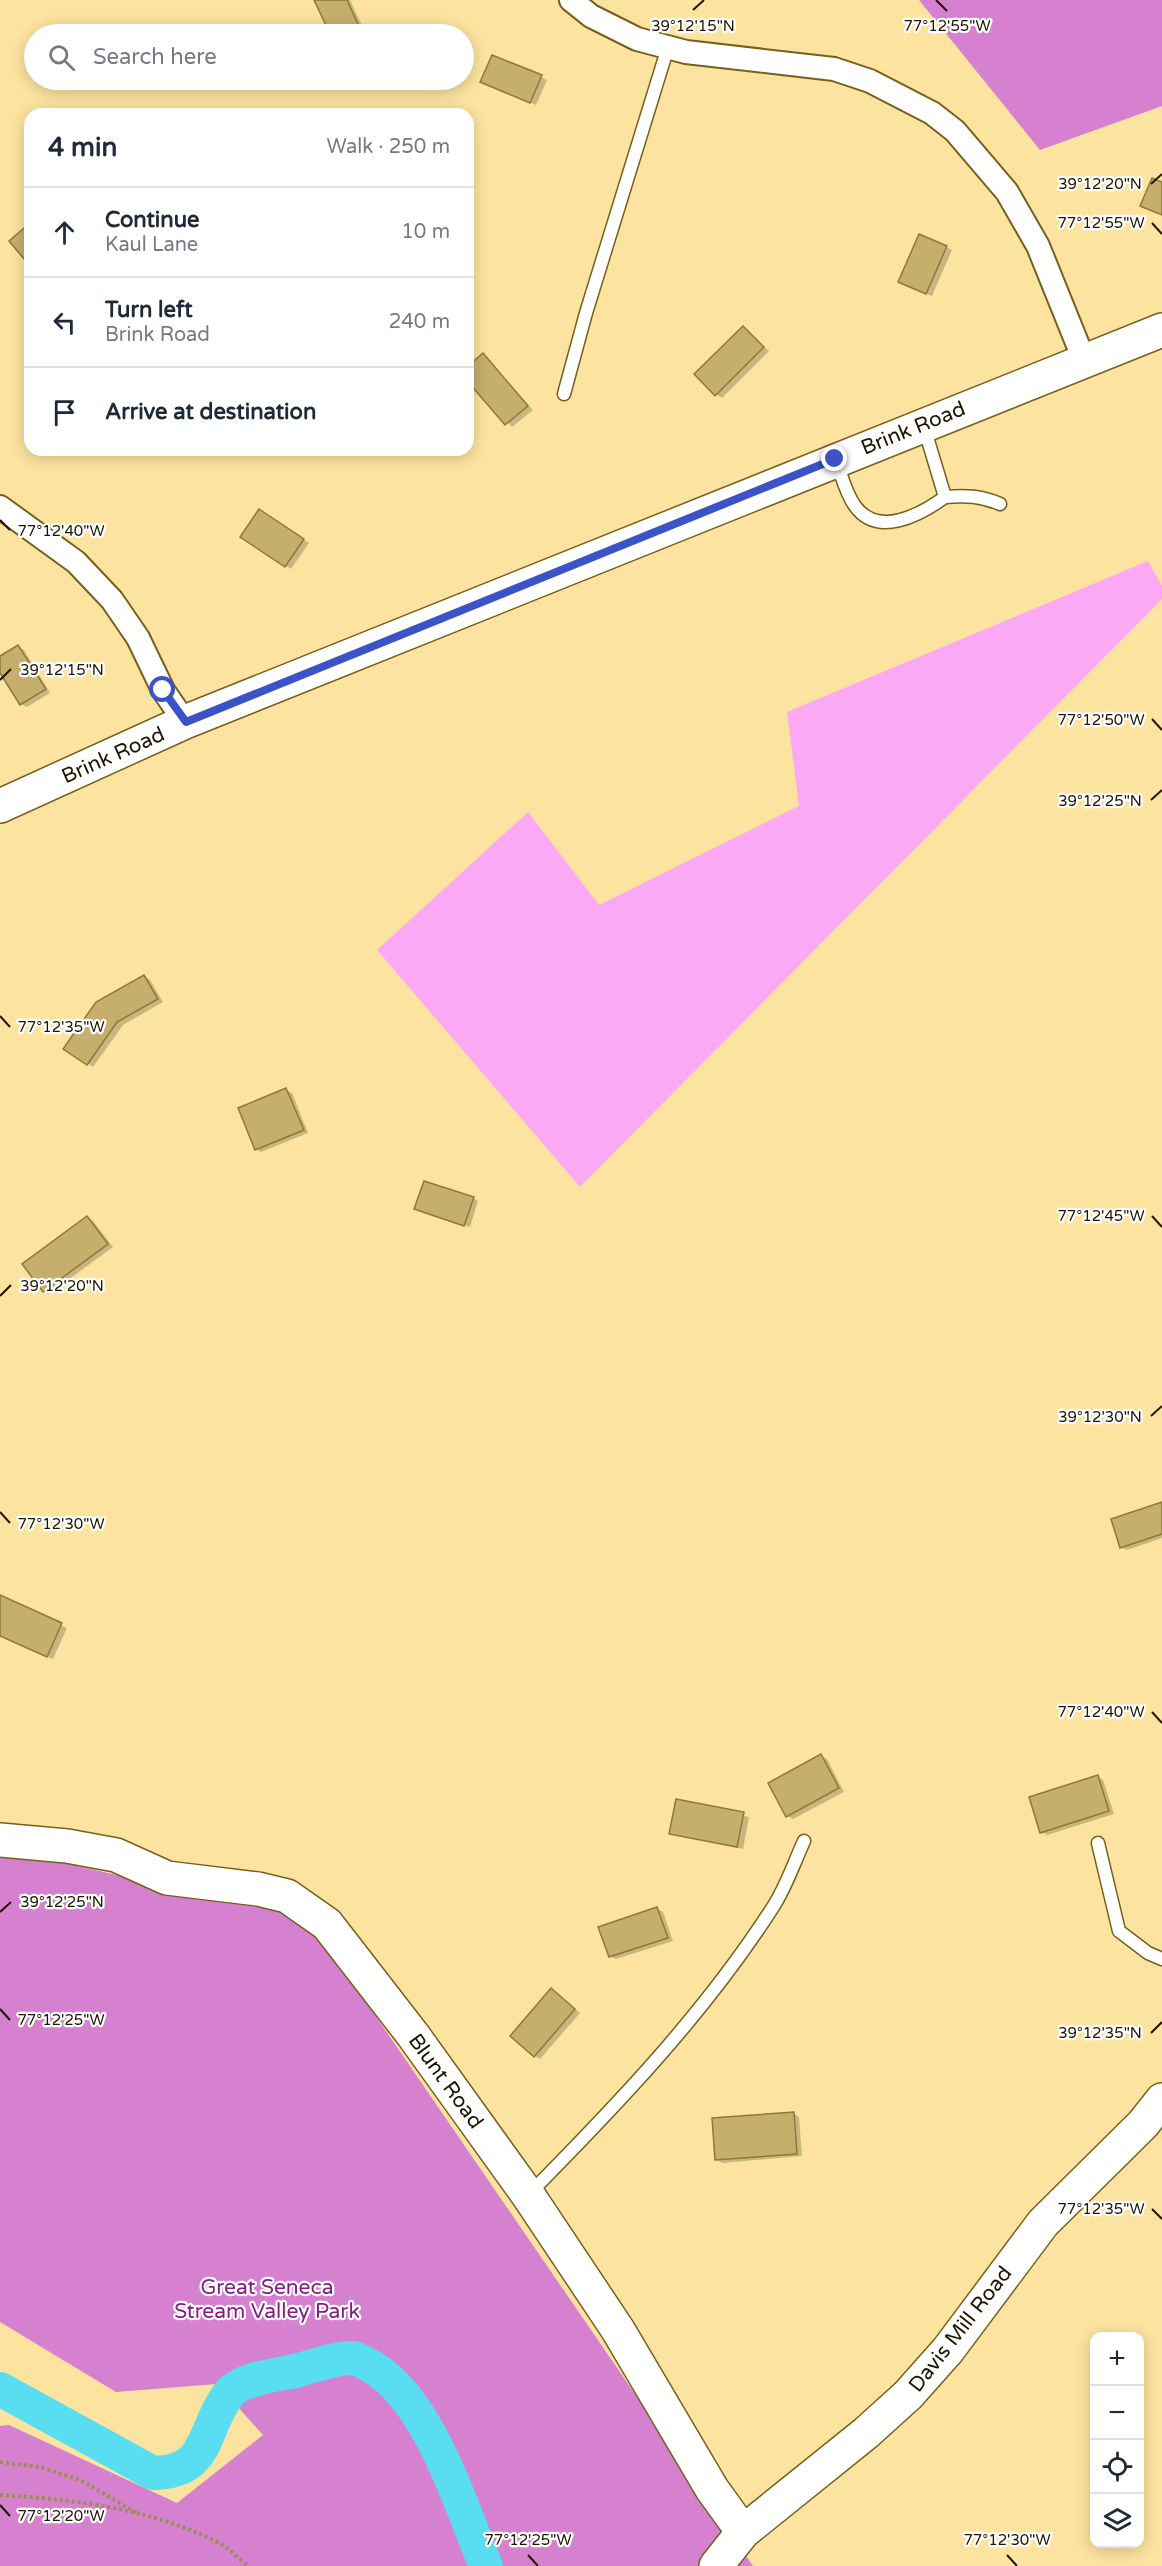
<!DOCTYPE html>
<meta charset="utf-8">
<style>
:root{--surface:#fff;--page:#f6f6f7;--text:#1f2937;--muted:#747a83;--line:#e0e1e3}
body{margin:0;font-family:"Varela Round",sans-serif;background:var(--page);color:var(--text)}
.controls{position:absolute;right:18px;bottom:18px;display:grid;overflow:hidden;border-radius:12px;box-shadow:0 3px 15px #0003}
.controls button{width:54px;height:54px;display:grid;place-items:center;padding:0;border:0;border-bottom:2px solid var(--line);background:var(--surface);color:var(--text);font:30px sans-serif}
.stop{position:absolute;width:18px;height:18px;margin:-14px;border:4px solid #3b53c6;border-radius:50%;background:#fff}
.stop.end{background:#3b53c6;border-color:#fff;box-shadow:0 2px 6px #0008}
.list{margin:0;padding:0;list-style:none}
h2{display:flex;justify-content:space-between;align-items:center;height:78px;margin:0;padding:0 24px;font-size:26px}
h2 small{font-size:20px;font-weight:400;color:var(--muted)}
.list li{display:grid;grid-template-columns:39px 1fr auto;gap:18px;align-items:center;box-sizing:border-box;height:90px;padding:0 24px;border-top:2px solid var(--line)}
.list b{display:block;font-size:22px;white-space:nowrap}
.list p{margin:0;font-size:20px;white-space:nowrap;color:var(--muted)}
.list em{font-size:20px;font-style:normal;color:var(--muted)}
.icon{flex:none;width:33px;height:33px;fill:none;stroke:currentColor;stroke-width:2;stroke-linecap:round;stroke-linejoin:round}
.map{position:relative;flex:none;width:1162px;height:2566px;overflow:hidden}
.search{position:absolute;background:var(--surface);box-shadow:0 3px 15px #0003;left:24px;top:24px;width:450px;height:66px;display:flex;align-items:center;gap:15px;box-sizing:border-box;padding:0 21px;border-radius:33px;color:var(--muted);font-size:22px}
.panel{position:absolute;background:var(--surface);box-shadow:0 3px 15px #0003;left:24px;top:108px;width:450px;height:348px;border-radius:18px}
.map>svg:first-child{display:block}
.green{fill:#fba9f4}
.forest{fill:#d680d0}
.shadow{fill:#0003}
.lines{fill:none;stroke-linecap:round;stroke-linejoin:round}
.river{stroke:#58ddf1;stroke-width:34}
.building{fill:#c6ae6d;stroke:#8f7837;stroke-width:1.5}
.lane-casing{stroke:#76601d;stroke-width:15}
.street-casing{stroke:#76601d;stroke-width:26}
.secondary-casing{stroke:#76601d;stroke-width:36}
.path{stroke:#9d8b5b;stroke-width:4;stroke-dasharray:3 3;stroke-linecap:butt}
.lane{stroke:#fff;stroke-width:12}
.street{stroke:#fff;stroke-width:22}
.secondary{stroke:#fff;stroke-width:33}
.route{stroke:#3b53c6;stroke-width:8}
.ticks{fill:none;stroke:#1e1500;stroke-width:2}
.labels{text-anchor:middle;stroke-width:4.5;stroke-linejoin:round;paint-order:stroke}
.street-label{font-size:21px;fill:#1e1500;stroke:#fff}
.park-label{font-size:21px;fill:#851d81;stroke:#fff}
.ticks-label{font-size:15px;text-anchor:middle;fill:#1e1500;stroke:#fff;stroke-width:4.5;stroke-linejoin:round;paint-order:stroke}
</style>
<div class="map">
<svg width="1162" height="2566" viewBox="0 0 1162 2566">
<rect width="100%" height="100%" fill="#fce3a0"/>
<polygon class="green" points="1148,561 1162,586 1162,599 580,1187 377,950 528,812 599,905 799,806 787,712"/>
<g class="forest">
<polygon points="919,0 1162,0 1162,106 1040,150"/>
<polygon points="0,1848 121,1876 272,1906 320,1935 753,2566 0,2566 0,2426 9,2425 177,2503 263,2435 217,2384 116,2392 0,2322"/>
</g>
<g class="shadow">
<polygon points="316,0 350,0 366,34 332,34"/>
<polygon points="541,77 547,80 536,105 487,85"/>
<polygon points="946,247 952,250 932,296 906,285"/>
<polygon points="743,327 769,351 722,398 716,394"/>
<polygon points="483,355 533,410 512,427 468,380 468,368"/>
<polygon points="265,514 309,543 291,569 242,537"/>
<polygon points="18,647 24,650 50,693 27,707 21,704 0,670 0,658"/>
<polygon points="144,976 150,980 163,1002 123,1025 93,1067 66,1049"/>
<polygon points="286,1090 292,1093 308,1133 261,1152 256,1149"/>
<polygon points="473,1198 478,1201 470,1227 416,1209"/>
<polygon points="88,1217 93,1221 113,1247 49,1294 44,1291"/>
<polygon points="1162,1504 1162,1538 1127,1550 1121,1547"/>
<polygon points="0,1597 67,1628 53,1659 0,1636"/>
<polygon points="821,1756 827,1759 844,1792 793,1819 787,1816"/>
<polygon points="1098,1777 1103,1780 1114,1814 1047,1835 1042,1832"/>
<polygon points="677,1801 749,1817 743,1849 671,1833"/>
<polygon points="657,1909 663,1912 673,1941 616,1959 610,1956"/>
<polygon points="557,1994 580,2013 540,2059 535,2056"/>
<polygon points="794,2114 799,2117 802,2156 722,2163 716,2159"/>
</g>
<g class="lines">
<path class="river" d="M 0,2389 L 153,2473 C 211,2472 201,2431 228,2395 C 240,2378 276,2375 295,2371 C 310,2367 338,2357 353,2358 C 356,2358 362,2362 365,2363 C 428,2393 460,2505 486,2566"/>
</g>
<g class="building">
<polygon points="314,0 347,0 362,33 330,34"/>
<polygon points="492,55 542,75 530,103 480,82"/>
<polygon points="1152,178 1162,182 1162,215 1140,206"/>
<polygon points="30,223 30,266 9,241"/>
<polygon points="919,234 947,246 926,294 898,282"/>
<polygon points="743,326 764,347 715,396 694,374"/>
<polygon points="483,353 528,406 505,425 468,382 468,366"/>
<polygon points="259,509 304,539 285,567 240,537"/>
<polygon points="18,645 46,689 20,705 0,673 0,656"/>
<polygon points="144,975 158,999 117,1022 87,1065 63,1049 96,1002"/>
<polygon points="286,1088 304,1130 255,1150 238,1108"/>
<polygon points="424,1181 474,1197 464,1226 414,1209"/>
<polygon points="87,1216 108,1244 43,1292 22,1264"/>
<polygon points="1162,1502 1162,1534 1120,1548 1111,1519"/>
<polygon points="0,1595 62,1623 47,1657 0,1636"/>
<polygon points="821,1754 839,1788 786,1817 768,1783"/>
<polygon points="1098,1775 1109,1811 1040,1833 1029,1797"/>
<polygon points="676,1799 744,1812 737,1847 669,1834"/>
<polygon points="657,1907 668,1938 609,1957 598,1927"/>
<polygon points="551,1988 575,2009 534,2057 510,2036"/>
<polygon points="794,2112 797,2154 715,2160 712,2118"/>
</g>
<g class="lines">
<defs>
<g id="lane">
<polyline points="564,394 586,313 668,47"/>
<path d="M 837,463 C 842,477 846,494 855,506 C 878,538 920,515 945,497 L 924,427"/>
<path d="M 945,497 C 966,495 981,496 1000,504"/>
<polyline points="1098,1843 1119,1931 1148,1953 1162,1959"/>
<path d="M 529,2194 C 617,2105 705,2013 773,1907 C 786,1887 794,1863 804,1841"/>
</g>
<g id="street">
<polyline points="571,0 591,16 637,39 686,52 834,69 870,81 932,113 955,131 1007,192 1038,246 1084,360"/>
<polyline points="0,507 76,562 112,600 138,638 163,690 185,722"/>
</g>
<g id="secondary">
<polyline points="0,806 185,722 1162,330"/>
<polyline points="0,1840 67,1846 116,1855 167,1878 258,1889 287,1896 327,1924 413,2035 528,2195 618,2330 712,2489 743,2532"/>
<polyline points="716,2566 743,2532 866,2433 908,2395 948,2350 1043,2223 1143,2124 1162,2100"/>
</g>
</defs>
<use href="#lane" class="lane-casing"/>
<use href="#street" class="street-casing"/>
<use href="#secondary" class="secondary-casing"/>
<g class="path">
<polyline points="0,2462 40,2467 80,2480 137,2513"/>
<path d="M 0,2495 C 73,2499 153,2509 219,2543 C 230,2549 239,2559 248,2566"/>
</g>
<use href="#lane" class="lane"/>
<use href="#street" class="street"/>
<use href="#secondary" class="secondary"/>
</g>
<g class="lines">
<polyline class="route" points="163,690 186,722 835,459"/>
</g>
<path class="ticks" d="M 936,0 L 947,11M 693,10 L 704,0M 1151,184 L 1162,174M 1152,223 L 1162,234M 0,520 L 10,530M 0,680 L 11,669M 1152,719 L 1162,730M 1151,800 L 1162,790M 0,1016 L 10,1027M 1152,1216 L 1162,1227M 0,1296 L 11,1285M 1151,1416 L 1162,1406M 0,1512 L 10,1523M 1152,1712 L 1162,1723M 0,1912 L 11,1902M 0,2009 L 10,2020M 1151,2033 L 1162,2022M 1152,2209 L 1162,2219M 0,2505 L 10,2516M 528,2555 L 538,2566M 1007,2555 L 1017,2566"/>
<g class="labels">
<g class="street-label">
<text transform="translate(913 428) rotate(-22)" y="7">Brink Road</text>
<text transform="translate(113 755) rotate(-24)" y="7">Brink Road</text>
<text transform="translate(446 2081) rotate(54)" y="7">Blunt Road</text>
<text transform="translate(960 2329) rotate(-52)" y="7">Davis Mill Road</text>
</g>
<g class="park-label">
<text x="267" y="2294">Great Seneca<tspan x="267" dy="24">Stream Valley Park</tspan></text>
</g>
</g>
<g class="ticks-label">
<text x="693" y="31">39°12'15"N</text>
<text x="947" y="31">77°12'55"W</text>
<text x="1100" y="189">39°12'20"N</text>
<text x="1101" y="228">77°12'55"W</text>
<text x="61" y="536">77°12'40"W</text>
<text x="62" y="675">39°12'15"N</text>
<text x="1101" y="725">77°12'50"W</text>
<text x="1100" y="806">39°12'25"N</text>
<text x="61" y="1032">77°12'35"W</text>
<text x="1101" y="1221">77°12'45"W</text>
<text x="62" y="1291">39°12'20"N</text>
<text x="1100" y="1422">39°12'30"N</text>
<text x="61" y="1529">77°12'30"W</text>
<text x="1101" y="1717">77°12'40"W</text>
<text x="62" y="1907">39°12'25"N</text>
<text x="61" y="2025">77°12'25"W</text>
<text x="1100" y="2038">39°12'35"N</text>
<text x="1101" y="2214">77°12'35"W</text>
<text x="61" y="2521">77°12'20"W</text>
<text x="528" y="2545">77°12'25"W</text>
<text x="1007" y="2545">77°12'30"W</text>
</g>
</svg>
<div class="controls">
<button>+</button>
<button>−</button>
<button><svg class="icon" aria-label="locate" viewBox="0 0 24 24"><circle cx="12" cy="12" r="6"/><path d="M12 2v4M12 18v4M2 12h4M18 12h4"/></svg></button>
<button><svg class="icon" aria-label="layers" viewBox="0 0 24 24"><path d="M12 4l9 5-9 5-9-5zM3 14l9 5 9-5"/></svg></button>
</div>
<div class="stop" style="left:163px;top:690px"></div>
<div class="stop end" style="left:835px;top:459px"></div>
<div class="search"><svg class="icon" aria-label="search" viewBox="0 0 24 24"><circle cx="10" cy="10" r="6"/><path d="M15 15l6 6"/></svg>Search here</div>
<section class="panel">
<h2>4 min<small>Walk · 250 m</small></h2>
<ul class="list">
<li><svg class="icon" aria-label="ahead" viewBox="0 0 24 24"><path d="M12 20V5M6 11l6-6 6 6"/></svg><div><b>Continue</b><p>Kaul Lane</p></div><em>10 m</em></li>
<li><svg class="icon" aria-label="left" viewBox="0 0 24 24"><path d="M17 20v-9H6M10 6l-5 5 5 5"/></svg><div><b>Turn left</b><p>Brink Road</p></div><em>240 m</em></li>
<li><svg class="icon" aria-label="arrive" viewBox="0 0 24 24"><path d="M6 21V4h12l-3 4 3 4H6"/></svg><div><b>Arrive at destination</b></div></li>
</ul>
</section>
</div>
